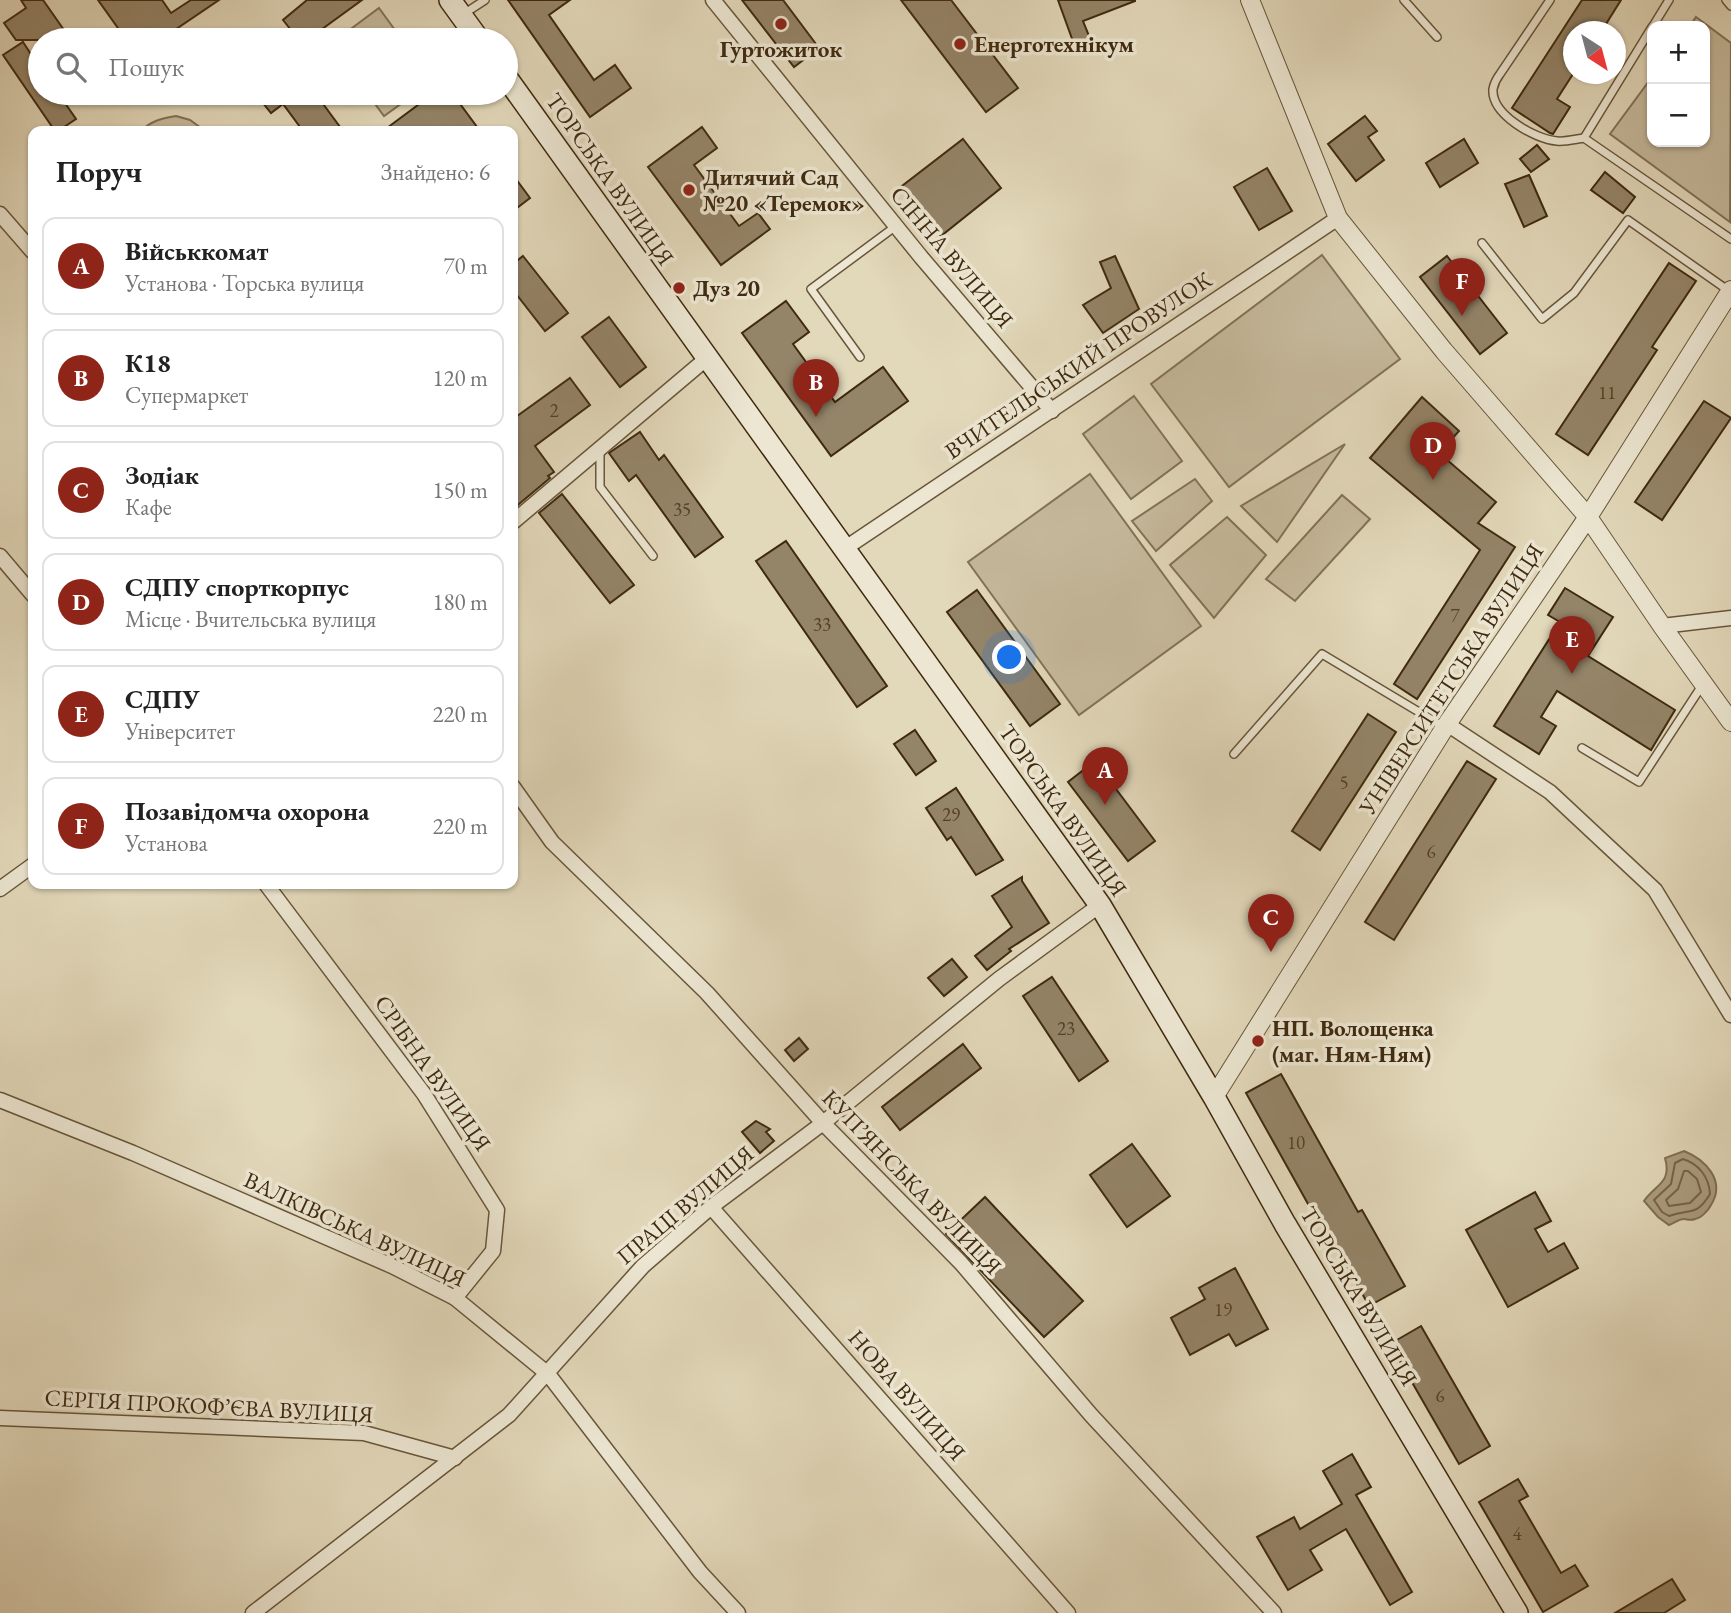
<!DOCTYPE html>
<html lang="uk">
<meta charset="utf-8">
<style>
:root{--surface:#fff;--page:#f2f2f2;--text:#222;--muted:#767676;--line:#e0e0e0;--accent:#8f2418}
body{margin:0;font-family:"EB Garamond",serif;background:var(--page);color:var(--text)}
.controls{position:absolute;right:21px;top:21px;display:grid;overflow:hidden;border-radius:14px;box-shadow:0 2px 5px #0004}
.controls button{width:63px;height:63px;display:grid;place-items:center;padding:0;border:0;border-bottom:2px solid var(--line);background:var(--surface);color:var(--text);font:35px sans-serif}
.compass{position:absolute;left:1563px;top:21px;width:63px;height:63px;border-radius:50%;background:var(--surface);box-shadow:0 2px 5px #0004;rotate:144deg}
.you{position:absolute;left:1010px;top:658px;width:24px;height:24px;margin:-18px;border:5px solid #fff;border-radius:50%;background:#1a73e8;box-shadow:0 0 0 10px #1a73e833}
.badge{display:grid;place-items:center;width:46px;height:46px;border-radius:50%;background:var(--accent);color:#fff;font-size:23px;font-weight:700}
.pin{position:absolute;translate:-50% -58px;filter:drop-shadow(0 2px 4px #0008)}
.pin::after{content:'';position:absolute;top:37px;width:24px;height:21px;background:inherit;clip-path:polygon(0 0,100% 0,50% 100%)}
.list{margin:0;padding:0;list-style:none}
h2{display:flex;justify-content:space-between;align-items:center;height:91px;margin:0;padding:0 28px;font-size:30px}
h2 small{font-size:23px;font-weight:400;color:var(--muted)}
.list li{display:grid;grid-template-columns:46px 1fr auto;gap:21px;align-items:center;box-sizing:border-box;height:98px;margin:0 14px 14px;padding:0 14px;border:2px solid var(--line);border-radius:14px}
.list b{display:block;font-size:26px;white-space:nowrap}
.list p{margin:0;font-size:23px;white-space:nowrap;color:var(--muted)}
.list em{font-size:23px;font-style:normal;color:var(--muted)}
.icon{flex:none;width:38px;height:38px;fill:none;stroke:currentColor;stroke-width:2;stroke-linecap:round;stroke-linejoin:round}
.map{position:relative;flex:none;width:1731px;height:1613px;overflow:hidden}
.search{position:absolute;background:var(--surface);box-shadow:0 2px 5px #0004;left:28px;top:28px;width:490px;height:77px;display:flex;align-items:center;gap:18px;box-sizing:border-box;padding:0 24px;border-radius:38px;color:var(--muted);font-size:26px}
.panel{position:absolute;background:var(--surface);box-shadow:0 2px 5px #0004;left:28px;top:126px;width:490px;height:763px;border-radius:14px}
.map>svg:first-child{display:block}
.green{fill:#c6ba9d;stroke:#827256;stroke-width:2}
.water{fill:#ab9d80;stroke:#806f53;stroke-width:2}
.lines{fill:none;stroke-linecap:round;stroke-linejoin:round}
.shore{stroke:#756448;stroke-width:2}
.building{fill:#948468;stroke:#3f2a0f;stroke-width:2}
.service-casing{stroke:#68563a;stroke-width:10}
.minor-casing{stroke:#68563a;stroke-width:17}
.tertiary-casing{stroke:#68563a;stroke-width:20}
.secondary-casing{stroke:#3f2a0f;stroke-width:24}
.service{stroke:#ece6d2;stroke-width:7}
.minor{stroke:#ece6d2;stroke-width:14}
.tertiary{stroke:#ece6d2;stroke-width:18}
.secondary{stroke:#ece6d2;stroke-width:21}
.poi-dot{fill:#8f2418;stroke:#ece6d2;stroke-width:2.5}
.labels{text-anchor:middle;stroke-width:7;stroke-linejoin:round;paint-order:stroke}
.number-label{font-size:19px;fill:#544025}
.poi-label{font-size:23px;font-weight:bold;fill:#3f2a0f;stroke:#ece6d2;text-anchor:start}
.street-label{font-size:23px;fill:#3f2a0f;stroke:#ece6d2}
</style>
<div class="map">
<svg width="1731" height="1613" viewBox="0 0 1731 1613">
<rect width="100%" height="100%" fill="#e2d8ba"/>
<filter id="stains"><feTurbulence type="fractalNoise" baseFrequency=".00286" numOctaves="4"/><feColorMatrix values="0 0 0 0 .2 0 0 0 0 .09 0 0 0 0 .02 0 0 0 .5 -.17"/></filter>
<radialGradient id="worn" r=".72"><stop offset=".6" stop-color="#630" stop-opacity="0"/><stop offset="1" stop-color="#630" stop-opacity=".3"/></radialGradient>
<g class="green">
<polygon points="379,8 400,37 396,40 336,40"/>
<polygon points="1696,17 1731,43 1730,222 1610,134 1652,77 1652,142 1705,142 1705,26 1690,26"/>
<polygon points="367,93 416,93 384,116"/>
<path d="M 176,116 L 190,120 L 205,131 L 141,131 C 151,121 162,118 176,116 Z"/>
<polygon points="1322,255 1400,359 1229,487 1151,384"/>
<polygon points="1134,396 1182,461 1131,499 1083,434"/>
<polygon points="1345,444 1277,542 1241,506"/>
<polygon points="1090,474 1201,626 1079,715 968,562"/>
<polygon points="1195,479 1212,501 1156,551 1132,521"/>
<polygon points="1342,495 1370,519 1295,601 1266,579"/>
<polygon points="1227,517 1266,555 1214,618 1170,565"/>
</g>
<path class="water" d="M 1684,1151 C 1706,1160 1726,1181 1711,1205 C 1708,1211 1701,1218 1695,1219 C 1691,1221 1687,1219 1684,1219 C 1679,1219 1674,1223 1669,1225 L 1658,1217 L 1644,1201 C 1656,1184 1672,1183 1665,1158 Z"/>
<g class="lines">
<g class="shore">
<path d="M 1683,1159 C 1699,1164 1709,1177 1710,1194 C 1696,1217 1691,1208 1669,1216 L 1662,1212 L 1654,1200 L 1671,1184 L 1675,1163 Z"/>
<polygon points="1684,1171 1688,1171 1697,1179 1701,1192 1690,1203 1669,1206 1666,1200 1678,1189"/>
</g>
</g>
<g class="building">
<polygon points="21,0 43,0 71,40 16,40 4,23 26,8"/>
<polygon points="98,0 162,0 171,13 191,0 219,0 160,40 107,40 120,31"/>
<polygon points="307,0 362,0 307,40 299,40 283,20"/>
<polygon points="508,0 570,0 549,15 594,80 615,65 631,88 590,117"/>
<polygon points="742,0 783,0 819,48 794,67"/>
<polygon points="901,0 951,0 1018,88 986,112"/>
<polygon points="1058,0 1135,0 1135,1 1083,21 1091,41 1075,47"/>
<polygon points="1582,0 1621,0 1601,32 1573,32 1573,74 1557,99 1570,107 1553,134 1550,133 1512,108"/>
<polygon points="23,42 40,68 40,93 58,93 76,119 58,131 55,131 3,55"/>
<polygon points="255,93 315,93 343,131 303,131 283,104 271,113"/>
<polygon points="434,93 452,93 480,131 383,131"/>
<polygon points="1365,116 1377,131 1368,137 1384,160 1356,181 1328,144"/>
<polygon points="702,127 717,148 694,165 739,226 758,213 770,229 721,265 648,167"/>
<polygon points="963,139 1001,188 941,236 902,186"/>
<polygon points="1464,139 1478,163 1440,187 1426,163"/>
<polygon points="1537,145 1549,159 1531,172 1520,159"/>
<polygon points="1267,168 1292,211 1259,230 1234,187"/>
<polygon points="1605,172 1635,197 1623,213 1591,190"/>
<polygon points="513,175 530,198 513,211"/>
<polygon points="1529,175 1547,216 1524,227 1505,184"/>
<polygon points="523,256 568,313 545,331 513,290 513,264"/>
<polygon points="1115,256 1139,309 1103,333 1083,305 1111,288 1100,262"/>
<polygon points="1447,256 1507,333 1480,354 1420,277"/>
<polygon points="1669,263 1696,281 1652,347 1657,350 1588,455 1556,434"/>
<polygon points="786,301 809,332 793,344 835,402 883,367 908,401 831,456 742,333"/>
<polygon points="609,317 646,367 620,387 582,337"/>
<polygon points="570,378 590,405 535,446 554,472 548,476 550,478 513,509 513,419"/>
<polygon points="1422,397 1459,431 1439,453 1496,502 1478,523 1515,547 1417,699 1394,684 1480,550 1370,458"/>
<polygon points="1704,401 1731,418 1662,520 1635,502"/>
<polygon points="640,432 659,460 664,455 723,537 695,557 636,475 629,481 609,453"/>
<polygon points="562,494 634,585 610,603 539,513"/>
<polygon points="786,541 887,686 857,707 756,561"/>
<polygon points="1565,588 1613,617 1588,656 1675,710 1651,750 1557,691 1541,717 1556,726 1539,754 1494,726 1560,622 1548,615"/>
<polygon points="977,590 1060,704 1030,726 947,612"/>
<polygon points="1368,714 1396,732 1320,850 1292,831"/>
<polygon points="915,730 936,761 916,775 894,744"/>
<polygon points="1095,761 1155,841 1128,861 1068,782"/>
<polygon points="1467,761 1496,779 1394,940 1365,922"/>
<polygon points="956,788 1003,860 976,875 951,837 947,840 926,808"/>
<polygon points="1022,877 1022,881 1049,923 1009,949 1011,951 987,970 975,956 1012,927 992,896"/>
<polygon points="952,959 967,977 944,996 928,978"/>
<polygon points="1052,977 1108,1061 1079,1081 1023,996"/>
<polygon points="799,1038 808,1049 794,1061 785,1050"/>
<polygon points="963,1044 981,1068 900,1130 882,1107"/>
<polygon points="1281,1074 1358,1212 1362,1210 1405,1286 1369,1306 1315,1209 1312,1211 1246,1093"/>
<polygon points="756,1121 770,1129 766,1132 774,1141 760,1153 742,1132"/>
<polygon points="1132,1144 1170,1196 1127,1227 1090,1175"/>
<polygon points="1535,1192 1551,1221 1535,1229 1548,1252 1564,1243 1578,1268 1508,1307 1466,1230"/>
<polygon points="985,1197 1083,1301 1044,1337 946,1234"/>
<polygon points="1235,1268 1268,1329 1236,1346 1229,1334 1190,1355 1171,1318 1205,1299 1199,1288"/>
<polygon points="1421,1326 1490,1446 1459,1464 1390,1344"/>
<polygon points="1352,1454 1371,1487 1356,1495 1412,1592 1390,1605 1346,1529 1310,1550 1322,1570 1288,1590 1257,1537 1294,1517 1300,1529 1342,1504 1323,1471"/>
<polygon points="1518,1479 1528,1496 1519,1501 1561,1573 1575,1565 1588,1586 1543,1612 1479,1502"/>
<polygon points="1672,1579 1685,1600 1664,1613 1615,1613"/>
</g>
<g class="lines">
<defs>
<g id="service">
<polyline points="1404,0 1437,37"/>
<path d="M 1550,0 L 1500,74 C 1497,78 1494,84 1493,89 C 1491,114 1534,139 1557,141 C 1565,142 1576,139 1584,138"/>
<polyline points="1726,0 1731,6"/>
<polyline points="462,15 485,0"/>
<polyline points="1653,26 1669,0"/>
<polyline points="1652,27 1584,138 1731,239"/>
<polyline points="1482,243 1542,319 1574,293 1628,220 1729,291"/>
<polyline points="860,357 811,289 896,226"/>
<polyline points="600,449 600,487 653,556"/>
<polyline points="1582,748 1639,782 1703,684"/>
<polyline points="1234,754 1322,654 1444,727"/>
</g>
<g id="minor">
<polyline points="713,0 921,257 1052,411"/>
<polyline points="0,214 33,252"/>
<polyline points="513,522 706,359"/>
<polyline points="844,549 1338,218"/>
<polyline points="0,556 33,595"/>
<polyline points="1662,626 1731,618"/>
<polyline points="1447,724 1550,792 1655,890 1731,1015"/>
<polyline points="513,787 552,842 707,993 823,1123 961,1263 1091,1415 1274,1613"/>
<polyline points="266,884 424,1094 497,1210 493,1251 455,1298"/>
<polyline points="0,889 33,865"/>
<polyline points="0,1100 133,1153 392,1266 455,1298 548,1374 700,1572 738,1613"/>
<polyline points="711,1207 1068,1613"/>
<polyline points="0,1418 364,1433 455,1458"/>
<polyline points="253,1613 509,1415 643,1266 711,1207 823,1123 999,979 1100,905"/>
</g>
<g id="tertiary">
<polyline points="1250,0 1338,218 1444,351 1588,517 1662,626 1731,722"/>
<polyline points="1214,1097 1447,724 1588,517 1731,290"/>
</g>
<g id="secondary">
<polyline points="450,0 479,40"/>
<polyline points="506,77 1100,905 1214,1097 1285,1224 1517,1613"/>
</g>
</defs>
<use href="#service" class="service-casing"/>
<use href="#minor" class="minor-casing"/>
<use href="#tertiary" class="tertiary-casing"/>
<use href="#secondary" class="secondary-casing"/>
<use href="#service" class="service"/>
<use href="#minor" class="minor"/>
<use href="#tertiary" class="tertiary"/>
<use href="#secondary" class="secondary"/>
</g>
<g class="poi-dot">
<circle cx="781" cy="24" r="7"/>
<circle cx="960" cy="44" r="7"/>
<circle cx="689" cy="190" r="7"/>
<circle cx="679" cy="288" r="7"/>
<circle cx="1258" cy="1041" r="7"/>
</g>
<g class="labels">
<g class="number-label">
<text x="1607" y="399">11</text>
<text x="554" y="417">2</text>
<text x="682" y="516">35</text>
<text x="1455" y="622">7</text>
<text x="822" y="631">33</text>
<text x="1344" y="789">5</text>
<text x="951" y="821">29</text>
<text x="1431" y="858">6</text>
<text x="1066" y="1035">23</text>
<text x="1296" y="1149">10</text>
<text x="1223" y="1316">19</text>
<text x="1440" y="1402">6</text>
<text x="1517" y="1540">4</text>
</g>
<g class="poi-label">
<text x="974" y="52">Енерготехнікум</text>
<text x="781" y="57" text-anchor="middle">Гуртожиток</text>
<text x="703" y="185">Дитячий Сад<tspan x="703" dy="26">№20 «Теремок»</tspan></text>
<text x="693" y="296">Дуз 20</text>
<text x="1272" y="1036">НП. Волощенка<tspan x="1272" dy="26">(маг. Ням-Ням)</tspan></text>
</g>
<g class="street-label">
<text transform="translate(610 179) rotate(55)" y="8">ТОРСЬКА ВУЛИЦЯ</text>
<text transform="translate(952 257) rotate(50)" y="8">СІННА ВУЛИЦЯ</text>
<text transform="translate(1078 365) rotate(-34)" y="8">ВЧИТЕЛЬСЬКИЙ ПРОВУЛОК</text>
<text transform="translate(1451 679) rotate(-57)" y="8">УНІВЕРСИТЕТСЬКА ВУЛИЦЯ</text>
<text transform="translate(1063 810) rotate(55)" y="8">ТОРСЬКА ВУЛИЦЯ</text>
<text transform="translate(433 1073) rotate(55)" y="8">СРІБНА ВУЛИЦЯ</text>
<text transform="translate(912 1182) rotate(46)" y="8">КУП’ЯНСЬКА ВУЛИЦЯ</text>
<text transform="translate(685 1205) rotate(-40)" y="8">ПРАЦІ ВУЛИЦЯ</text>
<text transform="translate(355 1229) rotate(25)" y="8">ВАЛКІВСЬКА ВУЛИЦЯ</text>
<text transform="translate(1359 1296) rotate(59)" y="8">ТОРСЬКА ВУЛИЦЯ</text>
<text transform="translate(907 1395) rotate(49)" y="8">НОВА ВУЛИЦЯ</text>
<text transform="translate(209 1406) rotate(3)" y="8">СЕРГІЯ ПРОКОФ’ЄВА ВУЛИЦЯ</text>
</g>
</g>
<rect width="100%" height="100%" filter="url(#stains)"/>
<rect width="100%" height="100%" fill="url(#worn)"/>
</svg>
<div class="controls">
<button>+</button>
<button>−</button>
</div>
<svg class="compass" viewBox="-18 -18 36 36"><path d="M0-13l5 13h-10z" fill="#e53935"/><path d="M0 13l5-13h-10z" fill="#767676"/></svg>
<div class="you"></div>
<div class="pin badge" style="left:1105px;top:805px">A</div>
<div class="pin badge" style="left:816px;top:417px">B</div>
<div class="pin badge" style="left:1271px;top:952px">C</div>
<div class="pin badge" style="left:1433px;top:480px">D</div>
<div class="pin badge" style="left:1572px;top:674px">E</div>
<div class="pin badge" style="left:1462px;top:316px">F</div>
<div class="search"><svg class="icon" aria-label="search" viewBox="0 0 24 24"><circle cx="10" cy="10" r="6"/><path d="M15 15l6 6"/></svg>Пошук</div>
<section class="panel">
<h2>Поруч<small>Знайдено: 6</small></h2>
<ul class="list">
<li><span class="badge">A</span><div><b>Військкомат</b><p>Установа · Торська вулиця</p></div><em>70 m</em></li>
<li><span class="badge">B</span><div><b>К18</b><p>Супермаркет</p></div><em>120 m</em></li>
<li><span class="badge">C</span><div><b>Зодіак</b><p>Кафе</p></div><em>150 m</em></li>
<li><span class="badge">D</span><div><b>СДПУ спорткорпус</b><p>Місце · Вчительська вулиця</p></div><em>180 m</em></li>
<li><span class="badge">E</span><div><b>СДПУ</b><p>Університет</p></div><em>220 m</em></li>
<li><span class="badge">F</span><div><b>Позавідомча охорона</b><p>Установа</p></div><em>220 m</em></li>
</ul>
</section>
</div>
